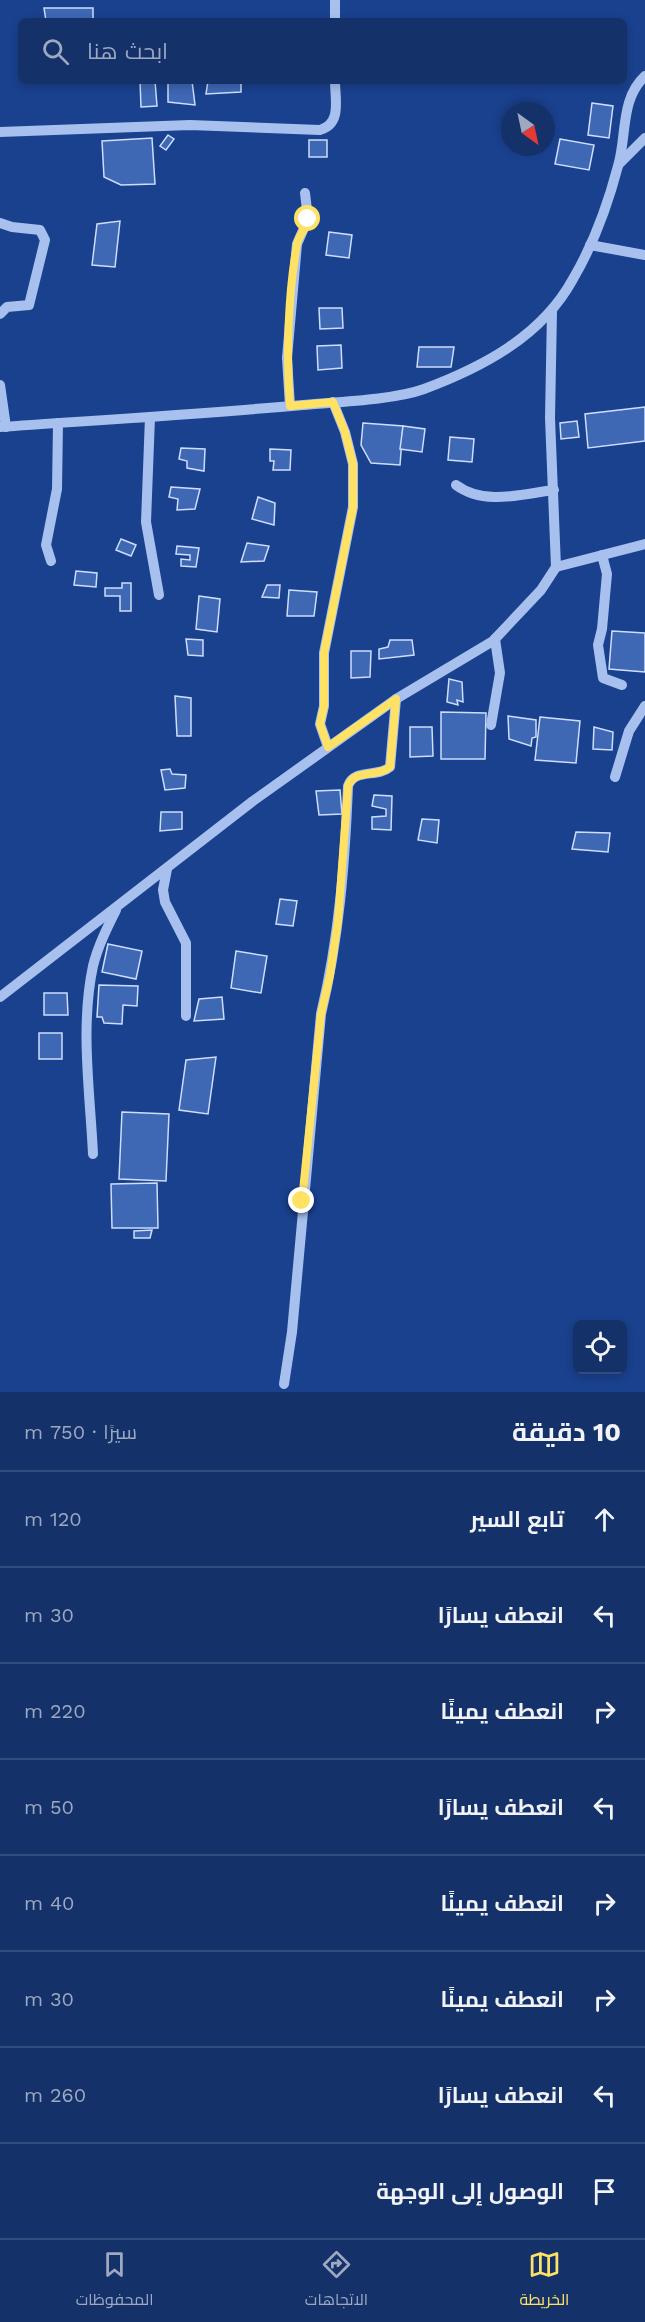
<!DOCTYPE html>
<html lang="ar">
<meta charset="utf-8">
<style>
:root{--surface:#14316a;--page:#1d3970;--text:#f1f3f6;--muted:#9da9c1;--line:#334c7e;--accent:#ffe264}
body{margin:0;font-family:"Work Sans",Cairo,sans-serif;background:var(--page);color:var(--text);direction:rtl}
.controls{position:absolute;right:18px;bottom:18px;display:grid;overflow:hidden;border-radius:9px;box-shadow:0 3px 9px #0003}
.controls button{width:54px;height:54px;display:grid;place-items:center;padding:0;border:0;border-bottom:2px solid var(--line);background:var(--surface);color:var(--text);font:30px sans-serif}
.compass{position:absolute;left:501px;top:102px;width:54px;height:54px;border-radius:50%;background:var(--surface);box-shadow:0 3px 9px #0003;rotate:147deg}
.stop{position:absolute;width:18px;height:18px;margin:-14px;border:4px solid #ffe264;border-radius:50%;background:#fff}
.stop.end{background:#ffe264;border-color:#fff;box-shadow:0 2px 6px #0008}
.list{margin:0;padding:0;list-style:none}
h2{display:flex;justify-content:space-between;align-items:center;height:78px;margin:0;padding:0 24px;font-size:26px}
h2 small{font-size:20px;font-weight:400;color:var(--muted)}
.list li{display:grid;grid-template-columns:39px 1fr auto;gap:18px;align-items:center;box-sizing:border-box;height:96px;padding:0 24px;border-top:2px solid var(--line)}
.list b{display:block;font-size:22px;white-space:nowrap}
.list em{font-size:20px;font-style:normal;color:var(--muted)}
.icon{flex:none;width:33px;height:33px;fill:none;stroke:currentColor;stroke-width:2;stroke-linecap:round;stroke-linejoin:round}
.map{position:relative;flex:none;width:645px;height:1392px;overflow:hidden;direction:ltr}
.search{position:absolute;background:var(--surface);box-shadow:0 3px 9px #0003;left:18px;right:18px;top:18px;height:66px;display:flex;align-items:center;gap:15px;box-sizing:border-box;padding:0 21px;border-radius:9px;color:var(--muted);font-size:22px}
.sheet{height:846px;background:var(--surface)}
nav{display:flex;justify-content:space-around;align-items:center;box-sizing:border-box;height:84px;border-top:2px solid var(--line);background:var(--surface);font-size:16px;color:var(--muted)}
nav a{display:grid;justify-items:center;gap:3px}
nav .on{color:var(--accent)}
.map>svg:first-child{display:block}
.building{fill:#3e67b4;stroke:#cdddfa;stroke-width:1.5}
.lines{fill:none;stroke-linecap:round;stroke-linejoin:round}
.minor{stroke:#a7c0ee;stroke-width:10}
.route{stroke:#ffe264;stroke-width:8}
</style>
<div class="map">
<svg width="645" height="1392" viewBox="0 0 645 1392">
<rect width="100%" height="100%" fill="#1a418e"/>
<g class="building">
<polygon points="44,8 93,8 93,21 46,21"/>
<polygon points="140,81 155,81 157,106 141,107"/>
<polygon points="168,81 192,81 195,105 168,102"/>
<polygon points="208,81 241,81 241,92 206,94"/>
<polygon points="592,103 613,106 609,138 588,135"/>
<polygon points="168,135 174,139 166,150 160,146"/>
<polygon points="152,138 155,184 121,185 104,177 102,141"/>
<polygon points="560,139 594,145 589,170 555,164"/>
<rect x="309" y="140" width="18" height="17"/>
<polygon points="120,221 115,267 92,265 97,224"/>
<polygon points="329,232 352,235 349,258 326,255"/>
<polygon points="319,308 342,308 343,328 320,329"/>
<polygon points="341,345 342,368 318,370 317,346"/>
<polygon points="419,347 454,347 451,367 417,367"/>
<polygon points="645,407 645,441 588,448 585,414"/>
<polygon points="577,421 579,437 561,439 560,423"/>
<polygon points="363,423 403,426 400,465 371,463 361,445"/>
<polygon points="403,426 425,429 422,452 400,449"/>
<polygon points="450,437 474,439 472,462 448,460"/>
<polygon points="181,448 205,449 204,471 187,468 187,461 179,459"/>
<polygon points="270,449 291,450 290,470 273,470 274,461 270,461"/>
<polygon points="171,487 200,489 195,509 177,510 178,499 169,497"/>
<polygon points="258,497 275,503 274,525 252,519"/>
<polygon points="121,539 136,545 131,556 116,550"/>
<polygon points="247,543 269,546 264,561 241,562"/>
<polygon points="177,546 199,548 196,567 181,566 181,559 190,560 190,555 176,554"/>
<polygon points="76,571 97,573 96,587 74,585"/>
<polygon points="122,583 131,583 131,611 120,611 120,596 105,596 105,588 122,588"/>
<polygon points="267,585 280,585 279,598 262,597"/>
<polygon points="289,590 317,592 314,616 287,616"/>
<polygon points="199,596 220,599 217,632 196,629"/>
<polygon points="612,631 645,633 645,672 609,669"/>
<polygon points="186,639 203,640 203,656 188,655"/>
<polygon points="390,640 412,640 414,655 379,659 379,649 388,647"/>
<polygon points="351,651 371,651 370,677 351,678"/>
<polygon points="449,679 462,682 463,702 457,700 458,705 447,702"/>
<polygon points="175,696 191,698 191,736 177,736"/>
<polygon points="441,712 486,713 485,759 441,759"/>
<polygon points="508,716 536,720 536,737 532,738 531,746 509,739"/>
<polygon points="540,717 580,721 576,763 535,760"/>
<polygon points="410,727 432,727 433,756 410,757"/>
<polygon points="594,727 613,732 612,750 593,749"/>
<polygon points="170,769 172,774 186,775 185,788 165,790 161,770"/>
<polygon points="340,790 342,814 319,815 316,791"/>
<polygon points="374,795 392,796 391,830 372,829 372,817 386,816 386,809 372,806"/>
<polygon points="161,812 182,812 182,829 160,831"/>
<polygon points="422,819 439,820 437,843 418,840"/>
<polygon points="576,832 610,833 608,852 572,849"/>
<polygon points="280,899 297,901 293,926 276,924"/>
<polygon points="108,944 142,951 136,979 102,972"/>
<polygon points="236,951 267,956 261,993 231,988"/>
<polygon points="99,985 138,986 137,1006 123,1005 122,1024 104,1023 102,1017 97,1017"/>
<polygon points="44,993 67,993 68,1015 44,1015"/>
<polygon points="222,997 224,1019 194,1021 199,999"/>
<rect x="39" y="1033" width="23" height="26"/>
<polygon points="216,1057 208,1114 179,1110 186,1060"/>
<polygon points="122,1112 169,1114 166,1181 119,1179"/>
<polygon points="157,1183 158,1228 112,1228 111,1184"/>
<polygon points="152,1230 150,1238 134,1238 134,1231"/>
</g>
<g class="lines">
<g class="minor">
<polyline points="335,21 335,0"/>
<path d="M 0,132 L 190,125 L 320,130 C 342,124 335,99 335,81"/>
<polyline points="619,164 645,138"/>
<polyline points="0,223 12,227 40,230 45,240 29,305 7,307 0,314"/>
<polyline points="590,245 645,255"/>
<polyline points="0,385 6,427"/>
<polyline points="290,406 287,358 297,244 308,219 305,193"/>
<polyline points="150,417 146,522 159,595"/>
<path d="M 0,427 C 101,420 202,414 303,405 C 336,402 394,400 424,389 C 483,367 542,336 573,279 C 593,245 608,204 618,166 C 627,136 620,99 645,76"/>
<path d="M 456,485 C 484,506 522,494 554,490"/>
<polyline points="602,555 607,574 602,629 598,645 603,678 622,685"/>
<polyline points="51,561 46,545 57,489 58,423"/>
<polyline points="556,567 645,544"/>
<polyline points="491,725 500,673 495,639"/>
<polyline points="328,747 320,724 324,706 324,653 353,507 353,464 345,432 333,402"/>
<polyline points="615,777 629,731 645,706"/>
<polyline points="167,869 163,890 165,902 186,943 186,1016"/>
<polyline points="0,997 253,801 396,699 493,641 541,590 556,567 550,418 552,311"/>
<path d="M 93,1154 C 90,1092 80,1027 93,966 C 98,946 107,928 116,910"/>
<path d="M 284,1384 L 292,1332 L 321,1014 C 339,939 345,862 348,786 C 354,768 377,778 390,767 L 396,699"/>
</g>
</g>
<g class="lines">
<path class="route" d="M 302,1201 L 321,1014 L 330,975 L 338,921 L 348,786 C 355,768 377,778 390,767 L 396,699 L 328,747 L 320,724 L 324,706 L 324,653 L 353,507 L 353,464 L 345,432 L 333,402 L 290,406 C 286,356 288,294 297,244 C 299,235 306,229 308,219"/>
</g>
</svg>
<div class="controls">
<button><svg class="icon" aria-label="locate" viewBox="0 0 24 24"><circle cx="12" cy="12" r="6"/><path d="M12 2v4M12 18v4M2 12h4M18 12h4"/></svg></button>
</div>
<svg class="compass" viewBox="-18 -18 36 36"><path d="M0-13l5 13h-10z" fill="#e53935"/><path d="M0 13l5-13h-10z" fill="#9da9c1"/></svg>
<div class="stop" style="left:308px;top:219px"></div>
<div class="stop end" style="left:302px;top:1201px"></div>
<div class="search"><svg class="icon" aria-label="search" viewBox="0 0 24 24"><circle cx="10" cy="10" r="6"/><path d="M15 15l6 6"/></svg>ابحث هنا</div>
</div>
<section class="sheet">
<h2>10 دقيقة<small>سيرًا · 750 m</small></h2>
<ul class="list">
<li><svg class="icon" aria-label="ahead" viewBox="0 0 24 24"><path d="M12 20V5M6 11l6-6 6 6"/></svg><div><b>تابع السير</b></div><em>120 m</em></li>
<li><svg class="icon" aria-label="left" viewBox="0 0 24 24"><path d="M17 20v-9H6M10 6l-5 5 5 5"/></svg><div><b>انعطف يسارًا</b></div><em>30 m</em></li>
<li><svg class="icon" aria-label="right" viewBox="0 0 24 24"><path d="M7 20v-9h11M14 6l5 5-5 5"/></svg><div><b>انعطف يمينًا</b></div><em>220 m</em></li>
<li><svg class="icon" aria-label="left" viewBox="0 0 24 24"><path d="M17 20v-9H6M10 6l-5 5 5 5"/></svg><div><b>انعطف يسارًا</b></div><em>50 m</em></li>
<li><svg class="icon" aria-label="right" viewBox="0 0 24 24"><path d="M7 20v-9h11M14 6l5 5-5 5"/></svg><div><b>انعطف يمينًا</b></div><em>40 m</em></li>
<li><svg class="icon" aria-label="right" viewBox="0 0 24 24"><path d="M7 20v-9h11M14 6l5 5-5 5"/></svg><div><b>انعطف يمينًا</b></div><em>30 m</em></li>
<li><svg class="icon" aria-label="left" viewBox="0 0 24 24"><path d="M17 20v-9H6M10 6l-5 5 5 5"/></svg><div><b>انعطف يسارًا</b></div><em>260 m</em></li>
<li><svg class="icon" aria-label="arrive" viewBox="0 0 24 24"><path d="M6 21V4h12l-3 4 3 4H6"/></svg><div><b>الوصول إلى الوجهة</b></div></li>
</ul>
</section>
<nav>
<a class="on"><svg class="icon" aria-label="map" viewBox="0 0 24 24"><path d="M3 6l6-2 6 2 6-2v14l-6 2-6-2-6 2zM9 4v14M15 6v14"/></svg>الخريطة</a>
<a><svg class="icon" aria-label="directions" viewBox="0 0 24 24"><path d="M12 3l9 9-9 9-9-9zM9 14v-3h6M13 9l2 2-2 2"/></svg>الاتجاهات</a>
<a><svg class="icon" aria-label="saved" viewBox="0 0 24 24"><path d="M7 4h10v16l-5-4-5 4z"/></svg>المحفوظات</a>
</nav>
